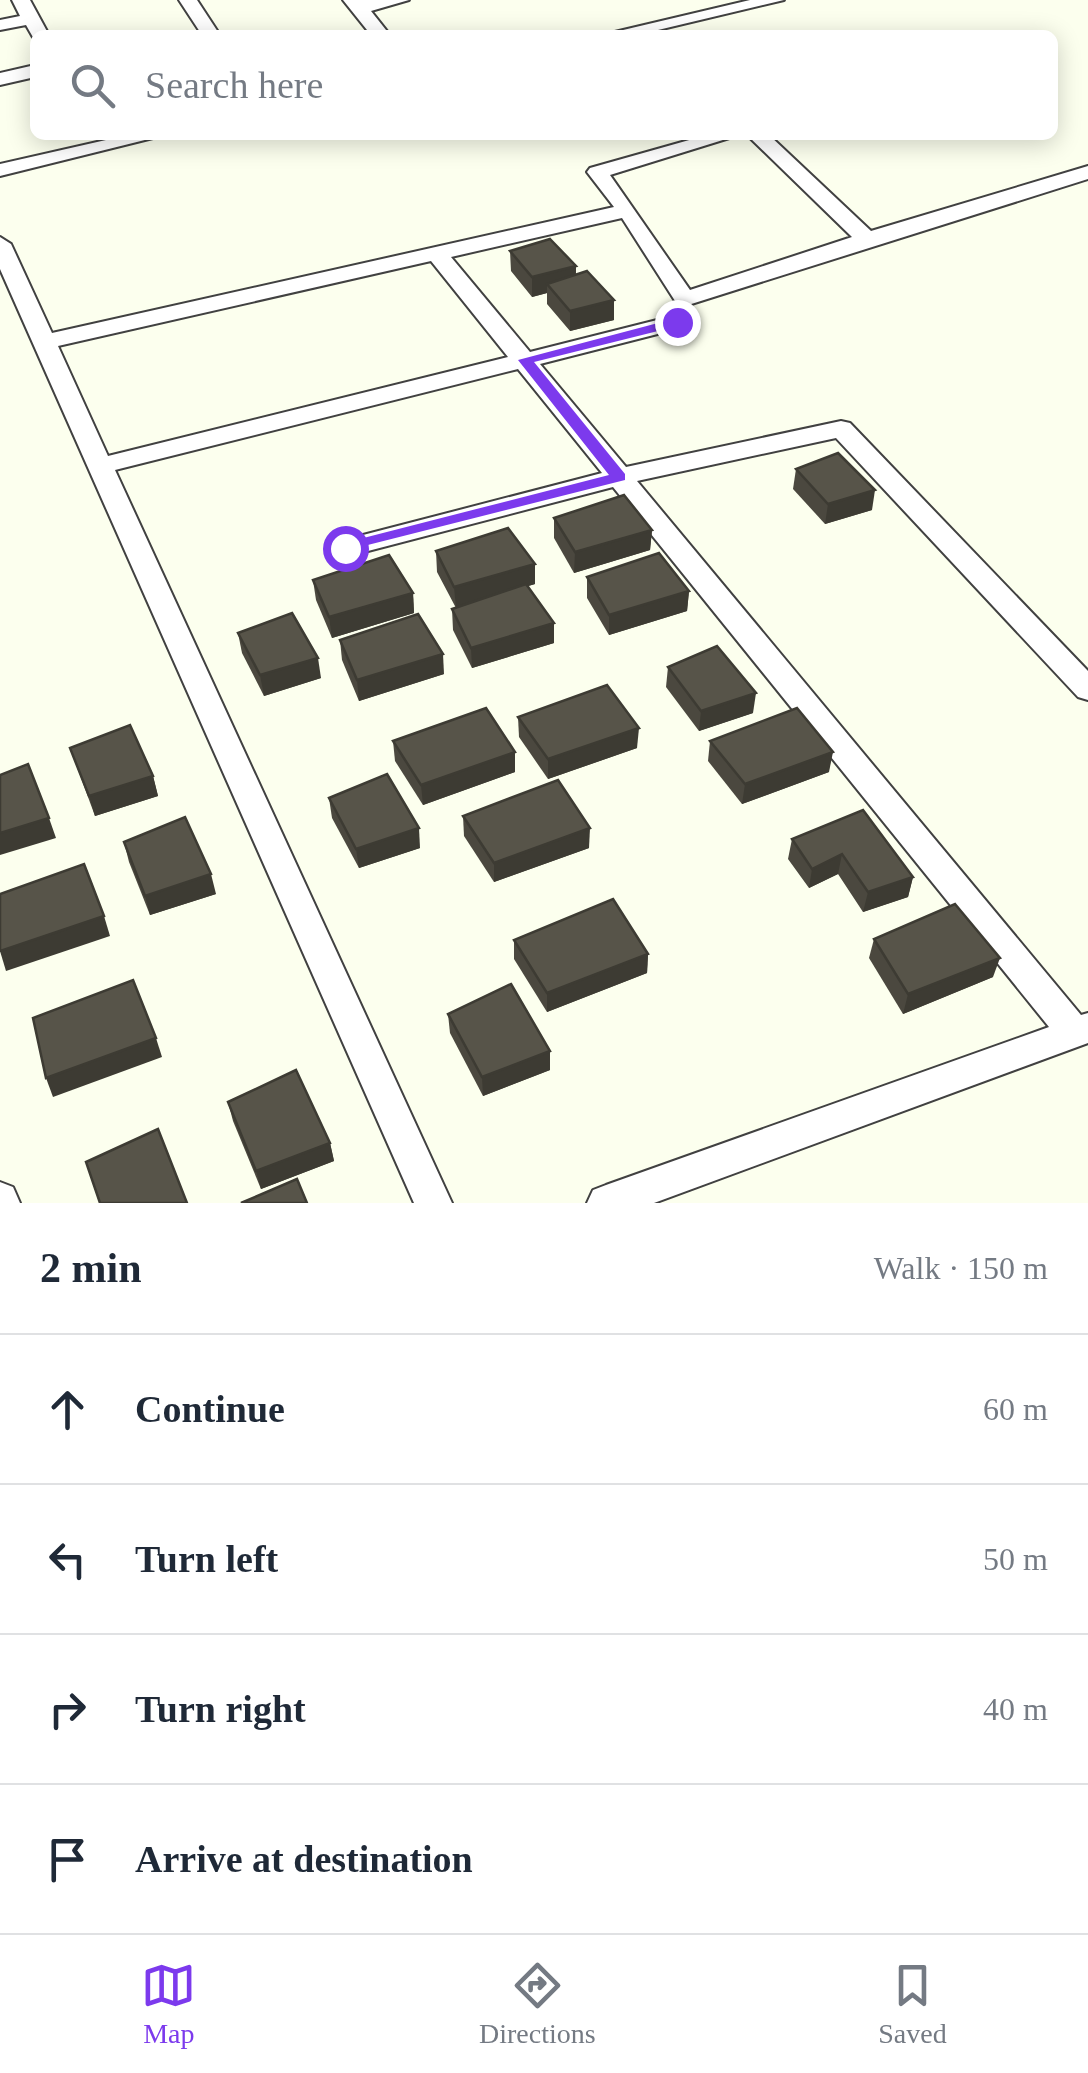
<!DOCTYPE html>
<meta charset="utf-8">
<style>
:root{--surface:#fff;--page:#f6f6f7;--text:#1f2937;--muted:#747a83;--line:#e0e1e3;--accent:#7c3aed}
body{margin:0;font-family:"Times New Roman",serif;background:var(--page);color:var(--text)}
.stop{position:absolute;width:30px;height:30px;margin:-22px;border:8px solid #7c3aed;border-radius:50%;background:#fff}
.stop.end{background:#7c3aed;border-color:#fff;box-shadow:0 2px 10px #0008}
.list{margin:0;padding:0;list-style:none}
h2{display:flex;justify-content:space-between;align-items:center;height:130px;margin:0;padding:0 40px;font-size:42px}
h2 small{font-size:32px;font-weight:400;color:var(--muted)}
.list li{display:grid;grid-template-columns:65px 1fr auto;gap:30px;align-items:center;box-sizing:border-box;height:150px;padding:0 40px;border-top:2px solid var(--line)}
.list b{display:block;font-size:38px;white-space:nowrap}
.list em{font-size:32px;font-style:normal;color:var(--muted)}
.icon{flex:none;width:55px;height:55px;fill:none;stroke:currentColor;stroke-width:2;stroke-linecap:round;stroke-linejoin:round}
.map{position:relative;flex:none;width:1088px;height:1203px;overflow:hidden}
.search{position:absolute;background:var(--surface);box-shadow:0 5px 25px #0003;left:30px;right:30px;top:30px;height:110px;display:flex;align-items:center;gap:25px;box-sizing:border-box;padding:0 35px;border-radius:15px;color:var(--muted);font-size:38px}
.sheet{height:730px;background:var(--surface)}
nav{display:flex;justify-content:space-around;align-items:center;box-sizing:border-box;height:140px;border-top:2px solid var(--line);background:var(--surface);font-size:28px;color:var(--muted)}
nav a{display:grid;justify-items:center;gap:5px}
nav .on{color:var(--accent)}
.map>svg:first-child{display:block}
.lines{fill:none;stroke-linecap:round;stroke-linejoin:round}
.minor-casing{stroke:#414141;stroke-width:4}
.minor{fill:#fff;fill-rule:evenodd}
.wall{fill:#4b483f}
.shaded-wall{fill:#3d3b33}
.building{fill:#575449;stroke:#3d3b33;stroke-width:2.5}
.route{fill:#7c3aed}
</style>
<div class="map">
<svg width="1088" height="1203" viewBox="0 0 1088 1203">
<rect width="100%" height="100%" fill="#fcffee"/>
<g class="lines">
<defs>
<g id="minor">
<polygon points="12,0 30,0 49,35 34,39 26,25 0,30 0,20 20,16"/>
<polygon points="179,0 197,0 220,35 202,35"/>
<polygon points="343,0 409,0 371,11 390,35 371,35"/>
<polygon points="750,0 784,0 637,35 602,35"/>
<polygon points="35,65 35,77 0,85 0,73"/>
<polygon points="128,135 165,135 0,176 0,164"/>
<path d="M 707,135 L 739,135 L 610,175 L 690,290 L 852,237 L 747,135 L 769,135 L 871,231 L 1088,166 L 1088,179 L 685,306 L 677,304 L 622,218 L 451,257 L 530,352 L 677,315 L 685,317 L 685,327 L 540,364 L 626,467 L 841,421 L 850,423 L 1088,671 L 1088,700 L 1078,697 L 836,438 L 637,481 L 1081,1015 L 1088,1013 L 1088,1043 L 654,1203 L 587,1203 L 593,1190 L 606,1185 L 1049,1027 L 613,487 L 345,557 L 336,554 L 332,548 L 336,542 L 602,473 L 518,369 L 115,470 L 452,1203 L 414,1203 L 0,269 L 0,237 L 11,244 L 52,333 L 614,207 L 587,172 L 590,168 ZM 431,261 L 508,357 L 108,456 L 58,346 Z"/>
<polygon points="0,1182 13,1187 20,1203 0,1203"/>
</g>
</defs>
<use href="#minor" class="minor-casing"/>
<use href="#minor" class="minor"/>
</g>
<g class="wall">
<polygon points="510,251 576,266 576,275 614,320 570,331 547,304 547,293 532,297 511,271"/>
<polygon points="796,469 872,510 825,524 793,489"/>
<polygon points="554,518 652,530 650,550 574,573 554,538"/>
<polygon points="436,551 535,584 528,586 554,643 472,668 453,630 452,609 456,608 437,572"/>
<polygon points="587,577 689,591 687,611 609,635 587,598"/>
<polygon points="313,580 413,593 414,613 332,638 316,600"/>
<polygon points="238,633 321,678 264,696 242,653"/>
<polygon points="340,640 444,674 359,701 342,660"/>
<polygon points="668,667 753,713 699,731 666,687"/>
<polygon points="518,717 637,748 548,779 519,737"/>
<polygon points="393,741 515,772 423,805 395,761"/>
<polygon points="710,741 829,772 742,804 708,761"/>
<polygon points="70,748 153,776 158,796 95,816"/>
<polygon points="329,798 420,848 359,868 332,818"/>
<polygon points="463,816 589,848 494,882 464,836"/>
<polygon points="792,839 913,877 908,897 863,912 838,874 809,888 788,859"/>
<polygon points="124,842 216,894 150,915 129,862"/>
<polygon points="874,939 993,977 903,1014 869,958"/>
<polygon points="514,940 648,954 647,973 547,1012 514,959"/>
<polygon points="448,1014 550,1051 550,1070 483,1096 450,1033"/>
<polygon points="228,1102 330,1143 334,1161 261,1189 233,1121"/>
</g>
<g class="shaded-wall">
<polygon points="576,266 575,286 547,284 547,293 532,297 532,277"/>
<polygon points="614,300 614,320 570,331 570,311"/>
<polygon points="875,490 872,510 825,524 828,504"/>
<polygon points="652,530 650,550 574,573 575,552"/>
<polygon points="535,564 535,584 456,608 454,587"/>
<polygon points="689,591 687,611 609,635 609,615"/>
<polygon points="413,593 414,613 332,638 329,617"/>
<polygon points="554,623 554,643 472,668 471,648"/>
<polygon points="443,654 444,674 359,701 357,680"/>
<polygon points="318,658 321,678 264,696 260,675"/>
<polygon points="756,693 753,713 699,731 701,711"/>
<polygon points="639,728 637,748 548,779 548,759"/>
<polygon points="515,752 515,772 423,805 421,785"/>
<polygon points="833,752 829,772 742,804 745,784"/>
<polygon points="153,776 158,796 95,816 89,796"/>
<polygon points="49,818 56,838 0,855 0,833"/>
<polygon points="419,828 420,848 359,868 356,849"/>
<polygon points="590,828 589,848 494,882 494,863"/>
<polygon points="842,854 838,874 809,888 812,869"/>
<polygon points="211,874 216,894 150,915 145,896"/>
<polygon points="913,877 908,897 863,912 868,892"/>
<polygon points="104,916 110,936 6,971 0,951"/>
<polygon points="648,954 647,973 547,1012 547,993"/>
<polygon points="1000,958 993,977 903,1014 908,994"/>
<polygon points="156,1038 162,1057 53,1097 46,1078"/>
<polygon points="550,1051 550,1070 483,1096 482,1077"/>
<polygon points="330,1143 334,1161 261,1189 256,1171"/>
</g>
<g class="building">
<polygon points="550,239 576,266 532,277 510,251"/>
<polygon points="587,271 614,300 570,311 547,284"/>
<polygon points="838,453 875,490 828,504 796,469"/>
<polygon points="624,495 652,530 575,552 554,518"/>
<polygon points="508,528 535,564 454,587 436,551"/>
<polygon points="659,553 689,591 609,615 587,577"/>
<polygon points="389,555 413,593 329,617 313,580"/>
<polygon points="526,584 554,623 471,648 452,609"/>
<polygon points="292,613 318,658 260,675 238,633"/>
<polygon points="418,614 443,654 357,680 340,640"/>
<polygon points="717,646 756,693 701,711 668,667"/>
<polygon points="607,685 639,728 548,759 518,717"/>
<polygon points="486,708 515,752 421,785 393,741"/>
<polygon points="797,708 833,752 745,784 710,741"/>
<polygon points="130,725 153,776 89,796 70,748"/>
<polygon points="28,764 49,818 0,833 0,775"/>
<polygon points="387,774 419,828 356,849 329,798"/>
<polygon points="558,780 590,828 494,863 463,816"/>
<polygon points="863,810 913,877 868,892 842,854 812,869 792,839"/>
<polygon points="185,817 211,874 145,896 124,842"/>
<polygon points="84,864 104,916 0,951 0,894"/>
<polygon points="613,899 648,954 547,993 514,940"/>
<polygon points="955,904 1000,958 908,994 874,939"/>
<polygon points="133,980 156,1038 46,1078 33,1018"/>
<polygon points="511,984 550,1051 482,1077 448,1014"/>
<polygon points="296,1070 330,1143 256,1171 228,1102"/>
<polygon points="158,1129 187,1203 100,1203 86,1162"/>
<polygon points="297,1179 307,1203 241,1203"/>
</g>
<polygon class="route" points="677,318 682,325 534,362 625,474 625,480 340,552 340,544 609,475 518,360"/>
</svg>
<div class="stop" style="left:345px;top:548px"></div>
<div class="stop end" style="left:677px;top:322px"></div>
<div class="search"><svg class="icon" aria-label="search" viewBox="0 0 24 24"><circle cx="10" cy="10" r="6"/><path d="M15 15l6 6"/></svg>Search here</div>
</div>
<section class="sheet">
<h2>2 min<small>Walk · 150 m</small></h2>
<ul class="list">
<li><svg class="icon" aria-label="ahead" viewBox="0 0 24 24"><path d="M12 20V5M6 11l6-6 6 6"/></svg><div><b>Continue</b></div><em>60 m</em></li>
<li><svg class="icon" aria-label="left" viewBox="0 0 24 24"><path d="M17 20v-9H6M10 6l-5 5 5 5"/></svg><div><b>Turn left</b></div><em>50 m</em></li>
<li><svg class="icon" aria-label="right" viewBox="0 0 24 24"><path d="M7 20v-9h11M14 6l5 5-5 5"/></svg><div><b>Turn right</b></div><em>40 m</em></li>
<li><svg class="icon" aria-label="arrive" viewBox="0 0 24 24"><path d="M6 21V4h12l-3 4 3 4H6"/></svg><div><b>Arrive at destination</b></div></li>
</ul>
</section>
<nav>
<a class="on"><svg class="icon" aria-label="map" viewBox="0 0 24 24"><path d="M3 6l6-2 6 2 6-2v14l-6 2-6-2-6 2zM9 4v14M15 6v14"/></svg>Map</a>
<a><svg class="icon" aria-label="directions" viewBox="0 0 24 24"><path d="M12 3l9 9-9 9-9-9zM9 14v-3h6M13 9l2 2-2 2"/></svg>Directions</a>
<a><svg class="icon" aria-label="saved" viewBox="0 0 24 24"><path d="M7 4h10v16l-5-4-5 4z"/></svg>Saved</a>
</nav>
